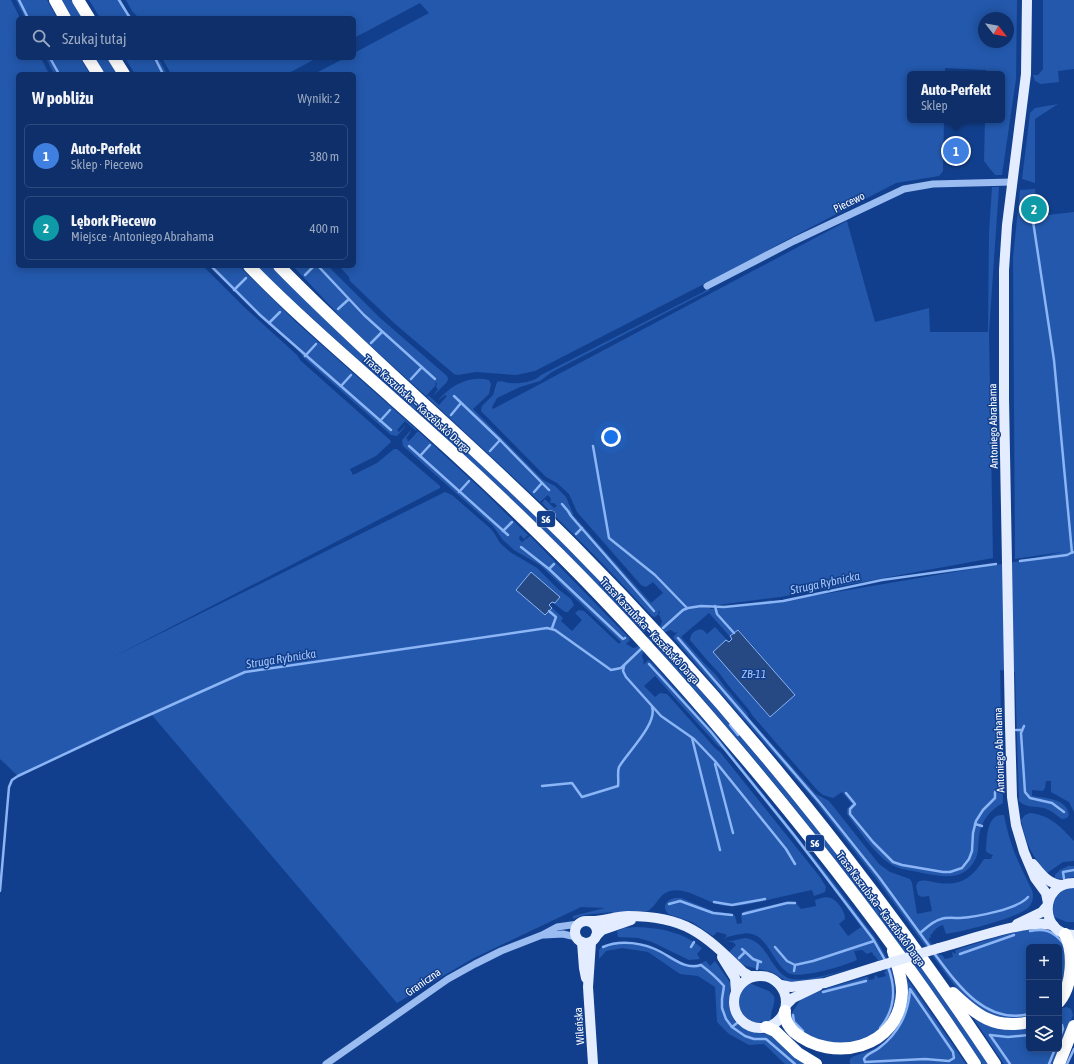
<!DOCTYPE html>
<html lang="pl">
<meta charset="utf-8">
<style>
:root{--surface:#0e2f6a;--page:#173770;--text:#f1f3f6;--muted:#9ba9c1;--line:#2e4a7e;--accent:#ffdb5a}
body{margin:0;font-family:"Asap Condensed",sans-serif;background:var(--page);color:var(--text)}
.controls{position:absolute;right:12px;bottom:12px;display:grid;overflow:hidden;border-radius:6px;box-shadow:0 2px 10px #0003}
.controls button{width:36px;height:36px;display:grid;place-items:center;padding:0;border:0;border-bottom:1px solid var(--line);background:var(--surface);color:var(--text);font:20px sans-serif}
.compass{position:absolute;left:978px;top:12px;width:36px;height:36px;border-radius:50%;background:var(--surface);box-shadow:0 2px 10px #0003;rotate:121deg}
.you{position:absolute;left:611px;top:437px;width:14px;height:14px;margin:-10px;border:3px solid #fff;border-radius:50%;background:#1a73e8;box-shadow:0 0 0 6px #1a73e833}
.badge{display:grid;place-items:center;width:26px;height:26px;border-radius:50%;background:var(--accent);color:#fff;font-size:13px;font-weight:700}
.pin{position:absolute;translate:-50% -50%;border:2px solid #fff;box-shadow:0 1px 4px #0006}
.popup{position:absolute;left:907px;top:71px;width:98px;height:52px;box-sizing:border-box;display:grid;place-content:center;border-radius:6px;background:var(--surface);filter:drop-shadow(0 1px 3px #0005);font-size:13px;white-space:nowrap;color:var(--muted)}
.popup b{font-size:15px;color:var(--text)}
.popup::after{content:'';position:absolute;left:50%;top:100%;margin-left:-8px;border:8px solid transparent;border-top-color:var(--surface)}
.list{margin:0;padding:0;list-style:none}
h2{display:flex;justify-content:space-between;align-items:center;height:52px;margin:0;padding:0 16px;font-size:17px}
h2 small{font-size:13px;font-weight:400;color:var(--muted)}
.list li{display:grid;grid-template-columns:26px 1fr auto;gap:12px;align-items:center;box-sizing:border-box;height:64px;margin:0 8px 8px;padding:0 8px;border:1px solid var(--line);border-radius:6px}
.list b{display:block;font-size:15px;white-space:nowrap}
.list p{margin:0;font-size:13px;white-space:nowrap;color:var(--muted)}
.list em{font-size:13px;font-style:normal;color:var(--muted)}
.icon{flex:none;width:22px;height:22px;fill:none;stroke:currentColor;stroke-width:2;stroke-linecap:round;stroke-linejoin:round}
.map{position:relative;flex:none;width:1074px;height:1064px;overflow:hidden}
.search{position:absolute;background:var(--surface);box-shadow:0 2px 10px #0003;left:16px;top:16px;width:340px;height:44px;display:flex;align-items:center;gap:10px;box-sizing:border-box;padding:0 14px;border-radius:6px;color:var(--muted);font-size:15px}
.panel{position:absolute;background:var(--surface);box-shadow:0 2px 10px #0003;left:16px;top:72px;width:340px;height:196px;border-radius:6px}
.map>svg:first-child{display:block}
.green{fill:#2358ac;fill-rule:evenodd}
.water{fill:#274983;stroke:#8cb5f5}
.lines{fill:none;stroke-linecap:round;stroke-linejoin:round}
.stream{stroke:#8cb5f5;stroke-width:2.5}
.minor{stroke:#9abcf1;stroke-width:7}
.major{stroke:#e4edff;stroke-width:10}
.highway{stroke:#fff;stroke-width:12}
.major-bridge{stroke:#e4edff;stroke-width:10}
.labels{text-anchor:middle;stroke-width:3;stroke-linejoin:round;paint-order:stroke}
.shield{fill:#123f8d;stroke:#b8c5dd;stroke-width:1}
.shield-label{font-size:10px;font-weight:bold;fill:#fff}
.street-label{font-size:11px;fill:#fff;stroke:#123f8d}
.water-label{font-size:12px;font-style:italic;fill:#a6c6f9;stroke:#123f8d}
</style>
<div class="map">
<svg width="1074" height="1064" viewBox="0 0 1074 1064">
<rect width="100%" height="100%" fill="#123f8d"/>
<g class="green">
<path d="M 0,0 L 11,0 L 20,18 L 18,18 L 18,58 L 41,58 L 49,74 L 18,74 L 18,266 L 203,266 L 243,306 L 297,355 L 301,361 L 390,440 L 391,442 L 376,456 L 350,469 L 353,475 L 377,463 L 394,449 L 397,449 L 440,486 L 440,488 L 115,656 L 445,492 L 452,495 L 490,528 L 494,533 L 500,543 L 510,552 L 537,568 L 558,589 L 571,599 L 574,605 L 568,612 L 565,612 L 552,602 L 555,603 L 560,597 L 531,572 L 516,590 L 544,614 L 546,614 L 551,608 L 549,605 L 563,618 L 561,621 L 572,631 L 582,620 L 575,613 L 579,610 L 584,611 L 619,644 L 621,642 L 540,565 L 514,550 L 503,540 L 493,526 L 403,446 L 402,440 L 411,430 L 410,433 L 406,438 L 408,440 L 407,441 L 409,441 L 418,431 L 481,489 L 528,535 L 524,539 L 520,535 L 519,539 L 522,542 L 530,536 L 628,637 L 630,640 L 626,644 L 627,645 L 628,645 L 633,648 L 637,647 L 661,625 L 662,621 L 659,615 L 660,612 L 659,611 L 658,612 L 659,614 L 655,617 L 652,616 L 601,562 L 542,503 L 545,499 L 554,508 L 557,506 L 554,503 L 550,503 L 551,499 L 548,495 L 540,502 L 427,397 L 428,395 L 439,405 L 447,396 L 445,395 L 440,399 L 438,400 L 439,399 C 452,385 469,375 489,380 L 491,384 L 489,394 L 473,409 L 543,480 L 555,486 L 566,497 L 574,516 L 651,603 L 663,593 L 653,582 L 646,587 L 641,585 L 577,512 L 569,494 L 557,483 L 546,477 L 481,411 L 482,406 L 493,395 L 497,382 C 502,380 505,383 510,383 C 519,384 535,382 541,375 L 709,289 L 710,290 L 552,372 L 540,381 L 520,387 L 497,398 L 492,407 L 493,409 L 847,221 L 875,322 L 929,308 L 930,332 L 988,332 L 989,232 L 992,187 L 999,187 L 989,332 L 993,558 L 780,597 L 710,606 L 710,609 L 772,600 L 772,602 L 783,601 L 1020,561 L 1062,552 L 1015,559 L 1013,257 L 1020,190 L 1035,189 L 1038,216 L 1074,212 L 1074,812 L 1069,802 L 1051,792 L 1051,781 L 1046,781 L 1045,788 L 1043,791 L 1032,790 L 1032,796 C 1044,798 1067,798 1069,815 L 1067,818 L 1062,819 C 1056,815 1051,810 1044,808 C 1036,806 1025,808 1019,801 L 1015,672 L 1000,670 L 1003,803 C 990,810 981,821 979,836 C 978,845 979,853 975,860 C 963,883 938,876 918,872 C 908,870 897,869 889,863 C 874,853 858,829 847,814 L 847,809 L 852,804 L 842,792 L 833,798 L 823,795 L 818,791 L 752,715 L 749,710 L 728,685 L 720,674 L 707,660 L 690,640 C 690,634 696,628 703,630 L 707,634 L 715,627 L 729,642 L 726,640 L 714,652 L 769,717 L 795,695 L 739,630 L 738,630 L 731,636 L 732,639 L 709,613 L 681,637 L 704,663 L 716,675 L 725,687 L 747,713 L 749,718 L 816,794 L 829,801 L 879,864 L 890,872 L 910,879 L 912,883 L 917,914 L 932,911 L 929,896 L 922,897 L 918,895 L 916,886 L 918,882 C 923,879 928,881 933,882 C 959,887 971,880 984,859 L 991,859 L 993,855 L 988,853 L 986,851 C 987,839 986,813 1004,815 C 1010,846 1018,862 1032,890 C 1034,896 1033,902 1029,907 C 1019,918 961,932 946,934 L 943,925 C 937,927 935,929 932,934 L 930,935 L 932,939 L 931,937 L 929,938 L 929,940 L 940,955 L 942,955 L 945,959 L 953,957 L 952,952 L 956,954 L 955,951 L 961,948 C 979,943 1031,924 1047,929 C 1052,931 1060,938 1064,942 L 1067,972 L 1059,993 L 1059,947 L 1029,947 L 1029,1016 C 998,1024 982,1011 960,992 L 948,977 L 877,880 L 814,800 L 675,640 L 673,637 L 678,632 L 675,633 L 671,630 C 663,631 642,650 642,657 L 644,661 L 643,663 L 644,664 L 648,660 L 651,662 L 713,731 L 828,875 L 876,939 L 888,960 L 892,970 L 895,984 L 895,1002 L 887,1021 L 873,1036 L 843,1047 L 806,1035 L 794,1024 L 791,1018 L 791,1014 L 801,999 L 828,988 L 866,977 L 868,977 L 869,980 L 874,979 L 875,975 L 879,978 L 886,976 L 884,972 L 886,971 L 875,956 L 874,956 L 872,952 L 867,954 L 862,950 L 854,951 L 857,960 C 844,966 803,978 791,974 C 771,966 769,928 741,934 C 735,935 729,936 723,939 L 727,936 L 725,934 L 717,932 L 713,936 L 692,922 L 668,914 L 665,909 L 665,905 C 669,898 674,898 681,898 L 713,911 L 732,914 L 735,916 L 737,924 L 742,923 L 741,915 L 745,911 L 790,901 L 796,903 L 801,909 L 816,906 L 815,900 C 819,899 826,896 831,898 C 837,900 846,913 845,919 L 839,924 L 848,936 L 861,927 L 819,870 L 724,750 L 718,746 L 655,676 L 644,686 L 655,697 L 660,693 L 667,694 L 715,748 L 720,752 L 820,877 L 826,887 L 825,892 L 814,896 L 812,890 C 796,893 780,897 764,901 C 753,903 740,907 728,906 C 708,905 688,886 670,891 C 659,894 657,905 648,911 L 626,911 L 612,914 L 612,912 L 584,915 L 573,919 L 573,916 L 605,908 L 581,907 L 472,959 L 397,1003 L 151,714 L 18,776 L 0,759 Z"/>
<polygon points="16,0 47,0 57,18 25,18"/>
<polygon points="62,0 72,0 82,18 72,18"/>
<polygon points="89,0 121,0 128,13 134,18 100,18"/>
<path d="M 126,0 L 1017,0 L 1016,79 L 1002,175 L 995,175 L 984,161 L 985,120 L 1002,120 L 1002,74 L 986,74 L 986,70 L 945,68 L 945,74 L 910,74 L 910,120 L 944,120 L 943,171 L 939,176 L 896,183 L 779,244 L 708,285 L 705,282 L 704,284 L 535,371 L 516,375 L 476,372 L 458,375 L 454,374 L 394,323 L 350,281 L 349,277 L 339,266 L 354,266 L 354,74 L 314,74 L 345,58 L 354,58 L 354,53 L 429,13 L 420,3 L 354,38 L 354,18 L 139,18 L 132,11 ZM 984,18 L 1008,18 L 1008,42 L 984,42 Z"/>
<polygon points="1043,0 1074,0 1074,69 1058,71 1059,82 1041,84 1035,81 1033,75 1038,75 1043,69"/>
<polygon points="46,58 80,58 90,74 54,74"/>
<polygon points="95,58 107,58 117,74 105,74"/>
<polygon points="125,58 158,58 167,74 135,74"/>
<polygon points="162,58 317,58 287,74 171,74"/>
<polygon points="1058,104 1035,119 1035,183 1022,179 1030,113 1035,108"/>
<polygon points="210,266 239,266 297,323 417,430 416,431 405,421 397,430 399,432 404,427 406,426 397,436 391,435 304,358 299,351 247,304"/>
<path d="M 257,266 L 271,266 L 342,336 L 465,449 L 557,537 L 646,629 L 643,632 C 574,561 505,491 431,425 C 373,372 313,321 257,266 Z"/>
<polygon points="293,266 328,266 379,317 447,376 448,379 447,382 433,396 438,389 436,387 437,384 436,382 435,384 436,385 426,396 351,328"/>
<path d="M 661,645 C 709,700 758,753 803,810 C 868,892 929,977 988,1064 L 982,1064 C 885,917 776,779 657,648 Z"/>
<path d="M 1030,813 C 1050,815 1061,827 1074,841 L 1074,861 L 1063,862 L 1047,873 C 1031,855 1026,843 1021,820 L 1025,815 Z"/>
<polygon points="1068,866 1074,866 1074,877 1061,879 1055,878 1055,875 1060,870"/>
<path d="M 1074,887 L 1074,922 L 1067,922 L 1054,917 C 1050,900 1058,890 1074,887 Z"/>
<path d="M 636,927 C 661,928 683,932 702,948 L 697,954 L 700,959 L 689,960 L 652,942 L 638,938 L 618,937 L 617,931 L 624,928 Z"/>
<path d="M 745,938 C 769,941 771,975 792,979 C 808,982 840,971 856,967 L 817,979 L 796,983 L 786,981 L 772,972 L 746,966 L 742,964 L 729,952 L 736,945 L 733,942 L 727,942 Z"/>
<path d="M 618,942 C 628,942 639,942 649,945 C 668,952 688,974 707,960 L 706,961 L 710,966 L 715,961 L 731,984 L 729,999 L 729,1007 L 732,1016 L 736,1023 L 749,1031 L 771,1035 L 788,1052 L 804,1064 L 785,1064 L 764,1044 L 749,1045 L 729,1034 L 717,1022 L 715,987 L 698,976 L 680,974 L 648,952 L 622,948 L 606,951 L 599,959 L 599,950 C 604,944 610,943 618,942 Z"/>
<path d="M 906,977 L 966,1064 L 850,1064 C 850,1062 849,1060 851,1058 C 853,1056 869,1051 874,1049 C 902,1033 908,1006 906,977 Z"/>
<path d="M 749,983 L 769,991 L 774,996 C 776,1004 770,1011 771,1020 C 745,1032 726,1000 749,983 Z"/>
<polygon points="1067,1007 1071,1009 1073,1015 1059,1049 1059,1011 1063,1008"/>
<path d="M 974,1019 C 992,1029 1009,1032 1029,1028 L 1029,1049 L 1059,1049 L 1053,1064 L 1004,1064 Z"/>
</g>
<g class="water">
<polygon points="531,572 560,597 555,603 552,602 549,605 552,608 545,615 516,590"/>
<polygon points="738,630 795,695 770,717 713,652 726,640 729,642 732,639 730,636"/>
</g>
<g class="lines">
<g class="stream">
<polyline points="19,0 28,18"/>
<polyline points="119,0 130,18"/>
<polyline points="50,58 59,74"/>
<polyline points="155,58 163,74"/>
<polyline points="1033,221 1054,360 1072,553"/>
<polyline points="211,266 260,315 391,430"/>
<polyline points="318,266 364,315 435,379"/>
<polyline points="305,275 314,266"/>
<polyline points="234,290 246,278"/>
<polyline points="338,309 349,299"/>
<polyline points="269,323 280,312"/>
<polyline points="371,343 382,332"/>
<polyline points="305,356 316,344"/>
<polyline points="411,379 422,367"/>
<polyline points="341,386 351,375"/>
<polyline points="454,396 500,440 549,490"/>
<polyline points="451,415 461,403"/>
<polyline points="380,421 390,410"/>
<polyline points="409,446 508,535"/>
<polyline points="593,446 609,538 655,575 687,608"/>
<polyline points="490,451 500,440"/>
<polyline points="420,456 430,445"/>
<polyline points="459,492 469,481"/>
<polyline points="534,492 542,483"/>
<polyline points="562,504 568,511 571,516 654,611"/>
<polyline points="503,531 512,522"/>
<polyline points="576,534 582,528"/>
<polyline points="521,547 549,569 623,639 625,638"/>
<polyline points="1020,561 1067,555 1073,552"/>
<polyline points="549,569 554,564"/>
<polyline points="715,606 717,614 734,633"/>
<polyline points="549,611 556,617 552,628"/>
<polyline points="640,625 644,630"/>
<polyline points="663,628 683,610 688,608 701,606 724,607 783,601 882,580 996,564"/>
<polyline points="678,638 820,803 879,877 930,947"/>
<polyline points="649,664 711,732 794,835 873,939 885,960"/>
<polyline points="624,666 623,671 626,677 661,716 694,739 715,761 786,849 795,864"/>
<polyline points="730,725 738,735"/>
<polyline points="1024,726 1021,733 1025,792 1030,798 1052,803 1064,812"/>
<polyline points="1016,730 1022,730"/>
<polyline points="692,738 720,850"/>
<polyline points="715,764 733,833"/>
<path d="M 542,786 L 572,783 L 582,797 L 618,786 C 619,780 617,772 619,767 C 627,753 658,723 652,707"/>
<polyline points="846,793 855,804 850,809 850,814 873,842 893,862 902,865 943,872 950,872 962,868 969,859 972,851 973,833 976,821 983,810 995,798 995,792"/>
<polyline points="975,824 982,826"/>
<polyline points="1064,879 1063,872 1074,870"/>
<polyline points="0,891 9,787 12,780 18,776 120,728 245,672 547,628 555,630 611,670 621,668 641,649"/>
<polyline points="714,902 732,905 765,899"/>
<polyline points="669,904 680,901 713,913 732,915"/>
<polyline points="743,914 787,903 795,903"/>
<path d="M 1030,931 C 1045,928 1053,931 1063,943"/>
<path d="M 920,933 C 926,928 933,921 941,919 C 946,917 954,918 960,918 C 976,917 1018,909 1028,897"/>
<path d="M 603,947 C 621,939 644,943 661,952 C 674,959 686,970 701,965 C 709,971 717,978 724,986 L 722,999 L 722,1008 L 726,1019 L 732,1027 L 745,1036 L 754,1039 L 766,1039 L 795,1064"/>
<polyline points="691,947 694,942"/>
<polyline points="775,947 787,961 795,965 813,961 874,941"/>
<polyline points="742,949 753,959 761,962"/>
<path d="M 934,953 C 957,984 985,1025 1029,1014"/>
<polyline points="960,954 1014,935"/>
<polyline points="739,958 745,952"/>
<polyline points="757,969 758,962"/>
<polyline points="794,971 795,965"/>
<path d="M 910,989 L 953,1052 L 954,1058 L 949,1061 L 925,1059 L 865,1062 L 864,1059 C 866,1054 874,1052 879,1048 C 898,1034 909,1013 910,989 Z"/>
<polyline points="1059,990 1062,985"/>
<polyline points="823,992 866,981"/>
<polyline points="793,1015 794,1022 803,1031"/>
<polyline points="1059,1023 1062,1025 1063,1029 1059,1039"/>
<polyline points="732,1027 737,1023"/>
<path d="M 880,1028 C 895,1010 896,988 888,967"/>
<polyline points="990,1035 1008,1037 1029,1035"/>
<polyline points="990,1035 1010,1064"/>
<polyline points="1049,1064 1055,1049"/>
<polyline points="1067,1064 1074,1049"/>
</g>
<g class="minor">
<polyline points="707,286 794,241 904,189 933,184 1012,182"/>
<polyline points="544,935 563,934 576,937"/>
<polyline points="326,1064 448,979 475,964 501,951 542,935 557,927 578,924"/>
</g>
<g class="major">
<polyline points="1027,0 1026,74 1007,225 1004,270 1004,399 1010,726 1012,797 1016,825 1024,852 1035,878 1046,893 1048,903"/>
<path d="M 1033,864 C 1041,874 1049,885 1063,885"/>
<path d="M 1074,883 C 1039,883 1039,935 1074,935"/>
<path d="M 589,921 C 602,922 615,916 628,916 C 686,916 704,934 743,972 L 750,976 L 755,976"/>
<circle cx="586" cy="932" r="11"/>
<polyline points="1017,924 1042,912 1047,906"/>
<polyline points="596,936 602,930 631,920"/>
<polyline points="582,942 584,968 586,978"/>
<polyline points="591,942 588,987 593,1064"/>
<path d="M 939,948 C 963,942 1034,916 1054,926"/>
<polyline points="722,957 735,978 736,991"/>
<circle cx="760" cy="1002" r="26"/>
<polyline points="781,985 791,987 825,983 879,966"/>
<polyline points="786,1005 793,998 818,986"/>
</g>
<g class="highway">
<polyline points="55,0 65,18"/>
<polyline points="78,0 89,18"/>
<polyline points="88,58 98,74"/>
<polyline points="114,58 124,74"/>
<path d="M 249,266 C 294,313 344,355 393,399 C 450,449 506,501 560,555 C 620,615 677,678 732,743 C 819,845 901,952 975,1064"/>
<path d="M 279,266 C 374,363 478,449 573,545 C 731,704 871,878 995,1064"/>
<path d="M 953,993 C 976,1015 995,1030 1029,1022"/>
<path d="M 1059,1002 C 1073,985 1074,952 1065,934"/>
<path d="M 785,1011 C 784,1020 788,1026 794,1032 C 832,1064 900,1049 902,992 C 902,978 897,964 893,951"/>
<polyline points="766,1027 775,1031 798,1053 816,1064"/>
<polyline points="1059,1064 1074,1026"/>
</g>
<polyline class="major-bridge" points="879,966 939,948"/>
</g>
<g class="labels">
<g class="shield">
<rect x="537" y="511" width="18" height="16" rx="3"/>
<rect x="806" y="835" width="18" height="16" rx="3"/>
</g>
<g class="shield-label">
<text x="546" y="523">S6</text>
<text x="815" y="847">S6</text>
</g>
<g class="street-label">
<text transform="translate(849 202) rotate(-26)" y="4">Piecewo</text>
<text transform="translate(417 404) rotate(42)" y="4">Trasa Kaszubska – Kaszëbskô Darga</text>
<text transform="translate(993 426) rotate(-91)" y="4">Antoniego Abrahama</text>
<text transform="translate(650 631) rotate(47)" y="4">Trasa Kaszubska – Kaszëbskô Darga</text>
<text transform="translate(999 750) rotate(-92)" y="4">Antoniego Abrahama</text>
<text transform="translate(881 909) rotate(53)" y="4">Trasa Kaszubska – Kaszëbskô Darga</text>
<text transform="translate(423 982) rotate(-35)" y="4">Graniczna</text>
<text transform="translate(579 1026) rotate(-94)" y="4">Wileńska</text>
</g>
<g class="water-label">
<text transform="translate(825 583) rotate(-12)" y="4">Struga Rybnicka</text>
<text transform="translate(281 659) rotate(-9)" y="4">Struga Rybnicka</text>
<text x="754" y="678">ZB-11</text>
</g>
</g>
</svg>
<div class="controls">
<button>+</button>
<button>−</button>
<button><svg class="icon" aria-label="layers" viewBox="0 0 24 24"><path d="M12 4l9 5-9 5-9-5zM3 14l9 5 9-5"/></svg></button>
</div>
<svg class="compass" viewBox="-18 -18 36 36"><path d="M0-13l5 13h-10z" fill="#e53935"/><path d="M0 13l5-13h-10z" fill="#9ba9c1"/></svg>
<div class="you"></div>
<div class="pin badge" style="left:956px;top:151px;background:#3f7fe0">1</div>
<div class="popup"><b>Auto-Perfekt</b>Sklep</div>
<div class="pin badge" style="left:1034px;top:209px;background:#0f9aa8">2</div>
<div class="search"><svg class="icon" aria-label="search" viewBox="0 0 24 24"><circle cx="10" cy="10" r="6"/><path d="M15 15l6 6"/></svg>Szukaj tutaj</div>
<section class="panel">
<h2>W pobliżu<small>Wyniki: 2</small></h2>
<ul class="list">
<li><span class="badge" style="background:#3f7fe0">1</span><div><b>Auto-Perfekt</b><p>Sklep · Piecewo</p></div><em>380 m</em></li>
<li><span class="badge" style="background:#0f9aa8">2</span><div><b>Lębork Piecewo</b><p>Miejsce · Antoniego Abrahama</p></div><em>400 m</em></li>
</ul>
</section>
</div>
